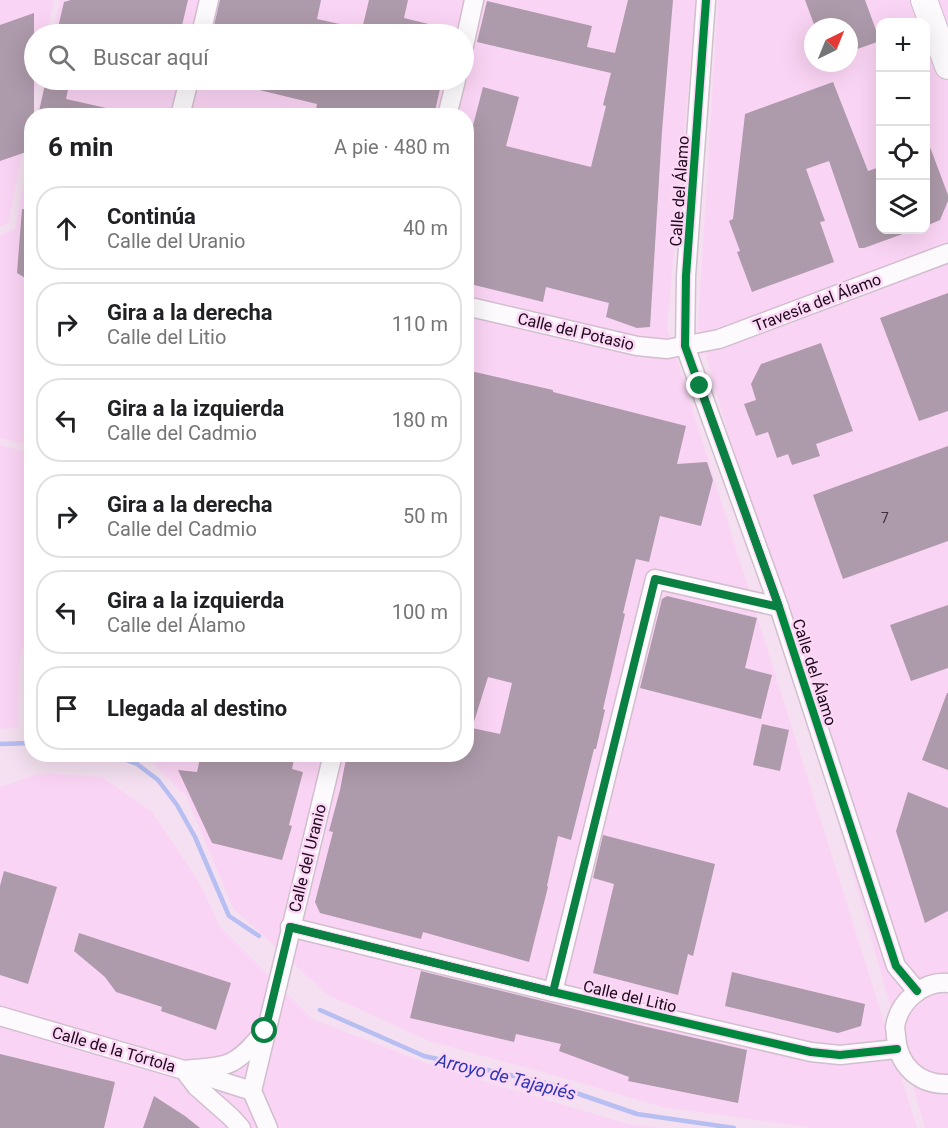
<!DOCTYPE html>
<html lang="es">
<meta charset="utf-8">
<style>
:root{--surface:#fff;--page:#f2f2f2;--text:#202124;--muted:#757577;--line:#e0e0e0}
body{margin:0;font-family:Roboto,sans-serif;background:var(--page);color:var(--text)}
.controls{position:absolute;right:18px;top:18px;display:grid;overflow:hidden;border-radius:12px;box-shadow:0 6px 24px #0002}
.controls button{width:54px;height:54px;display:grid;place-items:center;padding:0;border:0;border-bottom:2px solid var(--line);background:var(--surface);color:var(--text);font:30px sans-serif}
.compass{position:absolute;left:804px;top:18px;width:54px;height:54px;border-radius:50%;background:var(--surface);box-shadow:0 6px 24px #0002;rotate:43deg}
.stop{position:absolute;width:18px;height:18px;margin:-14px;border:4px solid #0b8043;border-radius:50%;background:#fff}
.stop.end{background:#0b8043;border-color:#fff;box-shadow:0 2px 6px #0008}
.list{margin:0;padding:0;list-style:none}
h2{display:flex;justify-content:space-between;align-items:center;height:78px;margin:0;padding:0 24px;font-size:26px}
h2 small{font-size:20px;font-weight:400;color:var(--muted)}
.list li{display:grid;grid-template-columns:39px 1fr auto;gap:18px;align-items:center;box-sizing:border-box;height:84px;margin:0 12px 12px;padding:0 12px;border:2px solid var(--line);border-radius:24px}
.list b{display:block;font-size:22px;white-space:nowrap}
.list p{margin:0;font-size:20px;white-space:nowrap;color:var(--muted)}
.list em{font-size:20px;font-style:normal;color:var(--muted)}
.icon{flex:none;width:33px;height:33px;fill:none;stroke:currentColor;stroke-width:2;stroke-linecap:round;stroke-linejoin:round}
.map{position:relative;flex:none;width:948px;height:1128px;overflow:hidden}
.search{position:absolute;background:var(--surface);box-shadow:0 6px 24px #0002;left:24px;top:24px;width:450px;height:66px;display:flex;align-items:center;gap:15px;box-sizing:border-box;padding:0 21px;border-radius:33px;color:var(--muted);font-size:22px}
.panel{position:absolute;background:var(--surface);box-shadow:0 6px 24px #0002;left:24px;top:108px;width:450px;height:654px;border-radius:24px}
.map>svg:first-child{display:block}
.built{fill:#fad4f4;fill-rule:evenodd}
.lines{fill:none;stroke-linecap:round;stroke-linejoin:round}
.stream{stroke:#b6bef2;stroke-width:4.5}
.building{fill:#ad9aaa;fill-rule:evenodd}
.street-casing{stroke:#d1bece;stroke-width:21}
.secondary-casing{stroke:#d1bece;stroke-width:28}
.street{stroke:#fdfafd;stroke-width:18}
.secondary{stroke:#fdfafd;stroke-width:26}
.cycleway-casing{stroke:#fcd8f6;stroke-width:11}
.cycleway{stroke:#00873e;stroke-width:8}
.route{stroke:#0b8043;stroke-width:8}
.labels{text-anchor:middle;stroke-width:5;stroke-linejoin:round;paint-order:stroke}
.number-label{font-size:14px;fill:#412d3f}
.street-label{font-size:16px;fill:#1d091b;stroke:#fcd8f6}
.water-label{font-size:18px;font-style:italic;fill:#2d36b6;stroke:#fcd8f6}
</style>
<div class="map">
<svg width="948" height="1128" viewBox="0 0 948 1128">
<rect width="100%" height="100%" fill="#f4e0f0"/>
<g class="built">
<polygon points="0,0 54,0 46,34 34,34 34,80 37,80 8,223 0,226"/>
<polygon points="60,0 696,0 667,328 917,1128 814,1128 662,1107 564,1078 429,1041 328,995 233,908 186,796 145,755 466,754 466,116 37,116 44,80 464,80 464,34 53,34"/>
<path d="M 718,0 L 948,0 L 948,1128 L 925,1128 L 698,327 ZM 880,22 L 926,22 L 926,230 L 880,230 ZM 813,27 L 849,27 L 849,63 L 813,63 Z"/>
<polygon points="31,146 31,446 0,438 0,235 15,229"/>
<polygon points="0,445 32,454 31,619 19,662 18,727 0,729"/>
<polygon points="31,655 31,728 28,727 29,662"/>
<polygon points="42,773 102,777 152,812 199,882 220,927 312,1019 439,1068 628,1124 661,1128 0,1128 0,787"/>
</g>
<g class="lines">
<g class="stream">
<polyline points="0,744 32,743"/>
<polyline points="110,754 137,764 158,780 177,805 195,837 229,916 259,936"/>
<polyline points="320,1010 424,1056 550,1084 637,1114 734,1128"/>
</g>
</g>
<g class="building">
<polygon points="71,0 188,0 180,34 66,34 57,32 64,2"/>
<polygon points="220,0 321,0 317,19 362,29 369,0 408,0 404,18 453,30 452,34 212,34"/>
<polygon points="628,0 673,0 662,131 650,327 637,328 606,317 609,303 546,287 543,302 466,283 466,137 470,137 483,87 519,97 506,146 591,167 606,106 603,105 611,73 477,42 487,1 592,26 587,47 615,53"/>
<polygon points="805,0 865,0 880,41 849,52 849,27 815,27"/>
<polygon points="34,13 34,116 32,116 32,150 0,161 0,25"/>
<polygon points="46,80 70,80 66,99 115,110 114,116 38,116"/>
<polygon points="235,80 442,80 434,116 315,116 317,104 234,84"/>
<polygon points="833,82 868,171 880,167 880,230 911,230 911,231 864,248 859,248 829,161 806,169 825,221 820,222 834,262 752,292 737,252 740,251 729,221 733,219 745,114"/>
<polygon points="926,139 927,139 948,195 948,201 940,220 926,226"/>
<polygon points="22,209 32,210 32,282 17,273"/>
<polygon points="948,293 948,411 919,421 880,318"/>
<polygon points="821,343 853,431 816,444 820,456 792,465 788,454 777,458 768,432 756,436 744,404 756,400 751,384 761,364"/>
<path d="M 466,370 L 553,390 L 553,392 L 686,426 L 677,464 L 707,462 L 713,480 L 701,526 L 660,516 L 649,562 L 636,559 L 623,613 L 625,614 L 603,709 L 605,710 L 596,749 L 594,749 L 571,840 L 558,836 L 547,886 L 548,887 L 529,962 L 423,932 L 421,939 L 320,913 L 315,902 L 333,832 L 329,831 L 340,790 L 347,754 L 466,754 ZM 488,677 L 512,683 L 500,734 L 472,728 Z"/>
<polygon points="948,446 948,541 843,579 813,495"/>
<polygon points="667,596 757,618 745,668 772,675 761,719 640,688 662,599"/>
<polygon points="948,605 948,668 911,681 890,625"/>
<polygon points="947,693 948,693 948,770 922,760"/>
<polygon points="762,724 789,730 780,771 753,765"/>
<polygon points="201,754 295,754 292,769 303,772 289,825 292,826 282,860 212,843 178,770 197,772"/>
<polygon points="908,792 948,808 948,911 925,923 896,831"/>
<polygon points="603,835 715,864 693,956 688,954 678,995 593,973 614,884 593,878"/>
<polygon points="4,871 57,887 28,984 0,975 0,886"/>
<polygon points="79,933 231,983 216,1030 161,1011 162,1007 116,992 105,977 74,951"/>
<polygon points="421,971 643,1026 747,1050 738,1103 628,1081 629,1077 559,1051 561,1044 516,1034 514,1042 410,1018"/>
<polygon points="732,972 865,1004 861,1026 838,1033 725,1006"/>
<polygon points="0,1054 115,1082 104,1128 0,1128"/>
<polygon points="154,1096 185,1116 200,1128 143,1128"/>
</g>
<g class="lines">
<defs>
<g id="street">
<polyline points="706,0 686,276 685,346 779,607 896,966 917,991"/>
<polyline points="201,34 209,0"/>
<polyline points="464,46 474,0"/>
<polyline points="180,116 189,80"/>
<polyline points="447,116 456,80"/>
<polyline points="466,306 637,346 667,349 719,339 948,253"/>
<polyline points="290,927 553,992 811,1052 840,1055 897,1049"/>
<path d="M 948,983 C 923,981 899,1001 895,1027 C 895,1027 896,1035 896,1036 C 898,1065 918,1085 948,1084"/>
<polyline points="553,992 655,579 779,607"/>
<polyline points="0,1016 184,1070 197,1087 231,1117 241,1128"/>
<path d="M 184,1070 C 199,1068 218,1069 232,1062 C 245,1055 255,1043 264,1032"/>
<polyline points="192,1072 252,1091"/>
<polyline points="268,1128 252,1091 333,754"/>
</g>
<polyline id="secondary" points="924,0 948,66"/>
</defs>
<use href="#street" class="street-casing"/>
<use href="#secondary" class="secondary-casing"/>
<use href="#street" class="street"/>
<use href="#secondary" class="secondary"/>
<defs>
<g id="cycleway">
<polyline points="706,0 686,276 685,346 779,607 896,966 917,991"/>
<polyline points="290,927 553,992 811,1052 840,1055 897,1049"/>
</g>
</defs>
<use href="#cycleway" class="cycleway-casing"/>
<use href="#cycleway" class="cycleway"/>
</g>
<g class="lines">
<polyline class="route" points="265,1031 290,927 553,992 655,579 779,607 700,386"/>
</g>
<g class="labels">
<g class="number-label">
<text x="885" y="523">7</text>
</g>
<g class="street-label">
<text transform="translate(679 191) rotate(-86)" y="6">Calle del Álamo</text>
<text transform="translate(817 302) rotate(-21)" y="6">Travesía del Álamo</text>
<text transform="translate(576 331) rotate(13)" y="6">Calle del Potasio</text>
<text transform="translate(815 672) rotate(72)" y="6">Calle del Álamo</text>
<text transform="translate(307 858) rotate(-76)" y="6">Calle del Uranio</text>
<text transform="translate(630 996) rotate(13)" y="6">Calle del Litio</text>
<text transform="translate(114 1049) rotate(16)" y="6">Calle de la Tórtola</text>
</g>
<g class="water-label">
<text transform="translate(506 1077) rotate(14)" y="6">Arroyo de Tajapiés</text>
</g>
</g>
</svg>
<div class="controls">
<button>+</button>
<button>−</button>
<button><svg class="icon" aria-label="locate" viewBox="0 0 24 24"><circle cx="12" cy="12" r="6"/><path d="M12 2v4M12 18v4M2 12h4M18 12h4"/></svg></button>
<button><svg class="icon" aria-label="layers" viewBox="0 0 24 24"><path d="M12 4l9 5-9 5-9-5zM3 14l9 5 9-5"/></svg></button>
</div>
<svg class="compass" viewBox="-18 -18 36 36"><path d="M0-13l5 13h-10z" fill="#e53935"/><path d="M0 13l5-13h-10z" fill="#757577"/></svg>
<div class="stop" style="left:265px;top:1031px"></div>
<div class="stop end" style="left:700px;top:386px"></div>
<div class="search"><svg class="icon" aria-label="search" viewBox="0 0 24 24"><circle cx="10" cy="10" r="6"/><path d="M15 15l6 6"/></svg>Buscar aquí</div>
<section class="panel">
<h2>6 min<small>A pie · 480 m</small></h2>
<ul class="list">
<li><svg class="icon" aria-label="ahead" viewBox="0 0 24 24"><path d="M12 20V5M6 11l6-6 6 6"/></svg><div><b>Continúa</b><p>Calle del Uranio</p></div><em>40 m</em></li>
<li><svg class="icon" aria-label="right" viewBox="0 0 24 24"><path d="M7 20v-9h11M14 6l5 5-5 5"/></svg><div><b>Gira a la derecha</b><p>Calle del Litio</p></div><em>110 m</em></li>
<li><svg class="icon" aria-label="left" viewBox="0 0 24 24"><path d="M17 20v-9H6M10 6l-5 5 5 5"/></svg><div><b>Gira a la izquierda</b><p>Calle del Cadmio</p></div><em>180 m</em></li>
<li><svg class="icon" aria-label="right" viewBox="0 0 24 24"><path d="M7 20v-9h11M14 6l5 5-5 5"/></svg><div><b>Gira a la derecha</b><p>Calle del Cadmio</p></div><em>50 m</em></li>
<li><svg class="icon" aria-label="left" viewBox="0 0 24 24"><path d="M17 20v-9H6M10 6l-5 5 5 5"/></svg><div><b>Gira a la izquierda</b><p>Calle del Álamo</p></div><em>100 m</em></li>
<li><svg class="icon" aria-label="arrive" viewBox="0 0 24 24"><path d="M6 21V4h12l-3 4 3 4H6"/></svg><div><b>Llegada al destino</b></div></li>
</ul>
</section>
</div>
